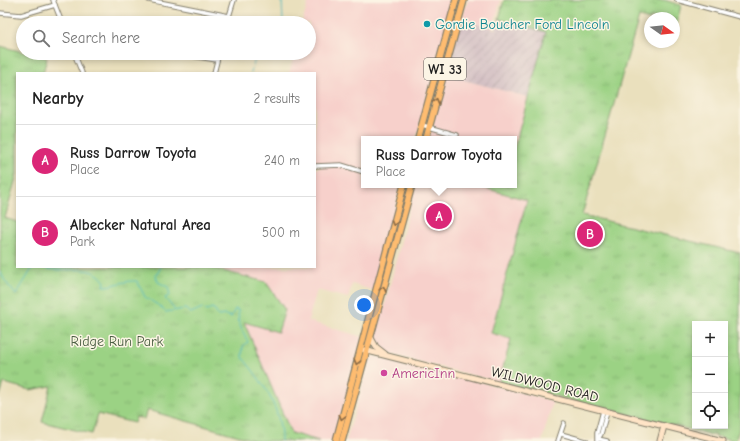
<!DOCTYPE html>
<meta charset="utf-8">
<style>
:root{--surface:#fff;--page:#f6f6f6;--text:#222;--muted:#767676;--line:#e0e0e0;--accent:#db2777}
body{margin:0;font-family:"Comic Neue",sans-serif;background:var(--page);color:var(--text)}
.controls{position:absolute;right:12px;bottom:12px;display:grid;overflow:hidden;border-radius:0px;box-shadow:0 2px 6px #0003}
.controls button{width:36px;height:36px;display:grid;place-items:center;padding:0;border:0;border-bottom:1px solid var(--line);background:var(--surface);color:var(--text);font:20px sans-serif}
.compass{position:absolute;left:644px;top:12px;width:36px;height:36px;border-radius:50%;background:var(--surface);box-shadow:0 2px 6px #0003;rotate:105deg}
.you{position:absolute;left:364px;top:305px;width:14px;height:14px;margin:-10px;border:3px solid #fff;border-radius:50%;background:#1a73e8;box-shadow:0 0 0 6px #1a73e833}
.badge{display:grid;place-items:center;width:26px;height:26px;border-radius:50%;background:var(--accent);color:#fff;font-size:13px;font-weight:700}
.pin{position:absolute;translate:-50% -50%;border:2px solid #fff;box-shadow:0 1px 4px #0006}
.popup{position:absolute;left:361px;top:136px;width:156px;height:52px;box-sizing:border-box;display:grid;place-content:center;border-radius:0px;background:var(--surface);filter:drop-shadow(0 1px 3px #0005);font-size:13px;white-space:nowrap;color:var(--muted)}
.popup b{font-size:15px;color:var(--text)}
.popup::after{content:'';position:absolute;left:50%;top:100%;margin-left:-8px;border:8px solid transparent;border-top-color:var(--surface)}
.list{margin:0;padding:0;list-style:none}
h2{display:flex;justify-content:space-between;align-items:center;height:52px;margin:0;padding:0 16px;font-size:17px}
h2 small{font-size:13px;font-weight:400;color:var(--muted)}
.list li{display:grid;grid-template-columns:26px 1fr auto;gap:12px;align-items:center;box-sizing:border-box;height:72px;padding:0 16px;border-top:1px solid var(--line)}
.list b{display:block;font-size:15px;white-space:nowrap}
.list p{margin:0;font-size:13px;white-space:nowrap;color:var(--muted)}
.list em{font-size:13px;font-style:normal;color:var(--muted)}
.icon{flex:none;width:22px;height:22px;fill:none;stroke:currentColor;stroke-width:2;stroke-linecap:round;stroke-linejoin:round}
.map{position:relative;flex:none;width:740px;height:441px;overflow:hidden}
.search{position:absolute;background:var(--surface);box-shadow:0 2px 6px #0003;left:16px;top:16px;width:300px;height:44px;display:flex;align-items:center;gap:10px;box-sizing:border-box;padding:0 14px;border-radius:22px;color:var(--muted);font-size:15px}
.panel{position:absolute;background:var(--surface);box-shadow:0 2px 6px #0003;left:16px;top:72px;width:300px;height:196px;border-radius:0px}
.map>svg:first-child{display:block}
.built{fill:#f7d0cb}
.industrial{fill:url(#industrial-furrows)}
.grass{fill:url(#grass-tufts);stroke:#5c7750;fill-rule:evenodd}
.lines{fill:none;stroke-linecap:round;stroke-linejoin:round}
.stream{stroke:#48b7be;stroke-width:1}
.street-casing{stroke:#837e6c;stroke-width:5.5}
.secondary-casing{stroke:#837e6c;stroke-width:7}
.primary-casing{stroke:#837e6c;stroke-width:8}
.street{stroke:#fff;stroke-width:3.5}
.secondary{stroke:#ffe4c6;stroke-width:5}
.primary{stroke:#febc70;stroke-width:5.5}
.oneway{stroke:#8d6c46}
.culture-dot{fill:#0f9aa8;stroke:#fcf5e5;stroke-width:1.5}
.hotel-dot{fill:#d1479c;stroke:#fcf5e5;stroke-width:1.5}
.labels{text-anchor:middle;stroke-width:3;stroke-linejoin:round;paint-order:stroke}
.shield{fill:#fcf5e5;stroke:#5f5d58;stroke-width:1}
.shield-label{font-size:13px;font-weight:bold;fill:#1c1c1c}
.culture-label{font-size:14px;fill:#0d838f;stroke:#fcf5e5;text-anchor:start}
.park-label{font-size:14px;fill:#485c40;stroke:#fcf5e5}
.hotel-label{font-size:14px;fill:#b23c85;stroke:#fcf5e5;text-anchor:start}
.street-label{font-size:14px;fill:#1c1c1c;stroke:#fcf5e5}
</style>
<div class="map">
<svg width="740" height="441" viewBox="0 0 740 441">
<defs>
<pattern id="industrial-furrows" width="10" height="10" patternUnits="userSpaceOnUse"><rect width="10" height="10" fill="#d2bec2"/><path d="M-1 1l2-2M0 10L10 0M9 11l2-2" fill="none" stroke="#b4a3a6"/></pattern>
<pattern id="grass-tufts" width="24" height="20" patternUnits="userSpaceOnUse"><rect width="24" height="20" fill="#9bd284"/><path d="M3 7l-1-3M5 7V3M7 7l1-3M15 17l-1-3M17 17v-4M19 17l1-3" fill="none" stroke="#85b471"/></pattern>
</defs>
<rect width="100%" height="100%" fill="#fcf5e5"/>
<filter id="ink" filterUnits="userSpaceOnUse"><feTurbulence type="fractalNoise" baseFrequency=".025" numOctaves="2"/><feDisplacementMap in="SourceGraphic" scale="8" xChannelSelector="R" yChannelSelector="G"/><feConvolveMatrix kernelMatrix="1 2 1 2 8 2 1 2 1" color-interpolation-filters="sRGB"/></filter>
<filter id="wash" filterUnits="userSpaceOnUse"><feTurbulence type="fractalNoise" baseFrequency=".012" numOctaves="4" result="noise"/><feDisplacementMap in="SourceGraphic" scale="16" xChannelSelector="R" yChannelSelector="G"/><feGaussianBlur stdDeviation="0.9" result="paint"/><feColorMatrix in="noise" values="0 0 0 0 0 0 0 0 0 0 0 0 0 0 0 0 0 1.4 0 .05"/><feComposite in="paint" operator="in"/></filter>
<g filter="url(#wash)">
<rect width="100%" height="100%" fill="#eae0bd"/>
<g class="built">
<polygon points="309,0 454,0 416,139 364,139 364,185 401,185 375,291 352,284 348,298 317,290 308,321 363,337 334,441 319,441 291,433 244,322 278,332 266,282 208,267 315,267 315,169 322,167 321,162 315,163 315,73 289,73 295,53 309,53 309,23 302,23"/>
<polygon points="468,0 501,0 493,29 461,20"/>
<polygon points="445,75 528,97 514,149 514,139 429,139"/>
<polygon points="415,185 474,185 527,200 491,333 511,339 499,382 393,355 382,350 375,342 377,327 384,309"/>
<polygon points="375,356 390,358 553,401 542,441 346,441 370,359"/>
</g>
<polygon class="industrial" points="499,19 546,31 528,97 445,75 461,20 495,29"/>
<g class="grass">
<path d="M 504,0 L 664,0 L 681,5 L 676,27 L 674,26 L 674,18 L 650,18 L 650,20 L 639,17 L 582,215 L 740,253 L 740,424 L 736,441 L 499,382 L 511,339 L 491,333 L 527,200 L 474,185 L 514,185 L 514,149 L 546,32 L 499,19 ZM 695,324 L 725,324 L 725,426 L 695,426 Z"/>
<polygon points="0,46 47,58 43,73 17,73 17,174 5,218 17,222 17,267 208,267 266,282 285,310 278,332 244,322 291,433 319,441 257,441 147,410 144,419 136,417 134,423 98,414 92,434 42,422 51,386 30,390 4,383 0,396"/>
</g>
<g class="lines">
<g class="stream">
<polyline points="282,0 283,23"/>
<polyline points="251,73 255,59 262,53"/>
<path d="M 42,267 C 61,276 91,260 105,282 L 104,286 C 115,286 125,280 137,281 L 145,297 L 161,307 L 165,312 L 185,309 L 191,313 L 202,308 L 207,311 L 211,308 L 214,309 L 218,316 L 225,315 L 231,317 L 235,309 L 238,310 L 239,324 L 248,342 L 243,346 L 242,357 C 262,381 282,408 281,441"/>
<polyline points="161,267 156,276 158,282 168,287 170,295 165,298 174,309"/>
<polyline points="0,271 5,281 16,295 33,267"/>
</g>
</g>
</g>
<g filter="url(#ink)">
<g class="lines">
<defs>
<g id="street">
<polyline points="53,0 62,23"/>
<polyline points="149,0 229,16"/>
<polyline points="677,0 740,17"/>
<polyline points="0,13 21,15 55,5"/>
<polyline points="227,23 234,0"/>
<polyline points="74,53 82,73"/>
<polyline points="137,53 163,55 179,54 217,60"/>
<polyline points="214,73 219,53"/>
<polyline points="422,125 457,135"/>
<polyline points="315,166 341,165 364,172"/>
<polyline points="561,434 586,441"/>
<polyline points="598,439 601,434 607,412"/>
<polyline points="598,439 607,441"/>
<polyline points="558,441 564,423"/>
<polyline points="597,441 597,433 603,411"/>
</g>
<g id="secondary">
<polyline points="371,338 376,347 385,354"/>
<polyline points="364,350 723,441"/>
<polyline points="660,441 664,426"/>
</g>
<g id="primary">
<polyline points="418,139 456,0"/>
<polyline points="426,139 464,0"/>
<polyline points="336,441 404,185"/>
<polyline points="342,441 412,185"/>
</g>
</defs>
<use href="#street" class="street-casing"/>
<use href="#secondary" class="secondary-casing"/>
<use href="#primary" class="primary-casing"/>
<use href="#street" class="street"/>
<use href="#secondary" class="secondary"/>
<use href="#primary" class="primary"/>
</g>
<defs><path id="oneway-chevron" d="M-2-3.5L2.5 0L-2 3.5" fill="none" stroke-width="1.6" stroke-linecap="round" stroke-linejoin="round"/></defs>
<g class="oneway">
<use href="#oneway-chevron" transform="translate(436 101) rotate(-75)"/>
<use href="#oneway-chevron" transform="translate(394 223) rotate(106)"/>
<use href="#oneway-chevron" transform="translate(383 289) rotate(-74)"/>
<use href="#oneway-chevron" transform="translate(357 362) rotate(105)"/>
<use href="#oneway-chevron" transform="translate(342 417) rotate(105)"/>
</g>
</g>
<circle class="culture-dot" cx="427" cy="24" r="4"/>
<circle class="hotel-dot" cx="384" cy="373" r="4"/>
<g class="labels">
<rect class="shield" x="424" y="58" width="42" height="22" rx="3"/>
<g class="shield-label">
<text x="445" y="74">WI 33</text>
</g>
<g class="culture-label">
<text x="435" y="29">Gordie Boucher Ford Lincoln</text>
</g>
<g class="park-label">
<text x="117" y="346">Ridge Run Park</text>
</g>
<g class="hotel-label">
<text x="392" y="378">AmericInn</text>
</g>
<g class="street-label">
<text transform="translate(545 384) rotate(14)" y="5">WILDWOOD ROAD</text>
</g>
</g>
</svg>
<div class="controls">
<button>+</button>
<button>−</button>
<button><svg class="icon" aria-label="locate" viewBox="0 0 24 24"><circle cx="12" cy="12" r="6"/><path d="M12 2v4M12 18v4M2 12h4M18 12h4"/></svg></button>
</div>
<svg class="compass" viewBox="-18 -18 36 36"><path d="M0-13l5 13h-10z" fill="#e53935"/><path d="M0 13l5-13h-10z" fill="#767676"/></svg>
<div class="you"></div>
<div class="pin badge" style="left:439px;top:216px">A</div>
<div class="popup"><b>Russ Darrow Toyota</b>Place</div>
<div class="pin badge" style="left:590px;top:234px">B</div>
<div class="search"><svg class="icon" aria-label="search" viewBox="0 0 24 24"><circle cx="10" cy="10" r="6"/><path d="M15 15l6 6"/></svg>Search here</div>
<section class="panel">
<h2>Nearby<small>2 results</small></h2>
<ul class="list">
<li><span class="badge">A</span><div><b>Russ Darrow Toyota</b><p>Place</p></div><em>240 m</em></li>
<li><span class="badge">B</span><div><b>Albecker Natural Area</b><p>Park</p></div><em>500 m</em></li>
</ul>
</section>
</div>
